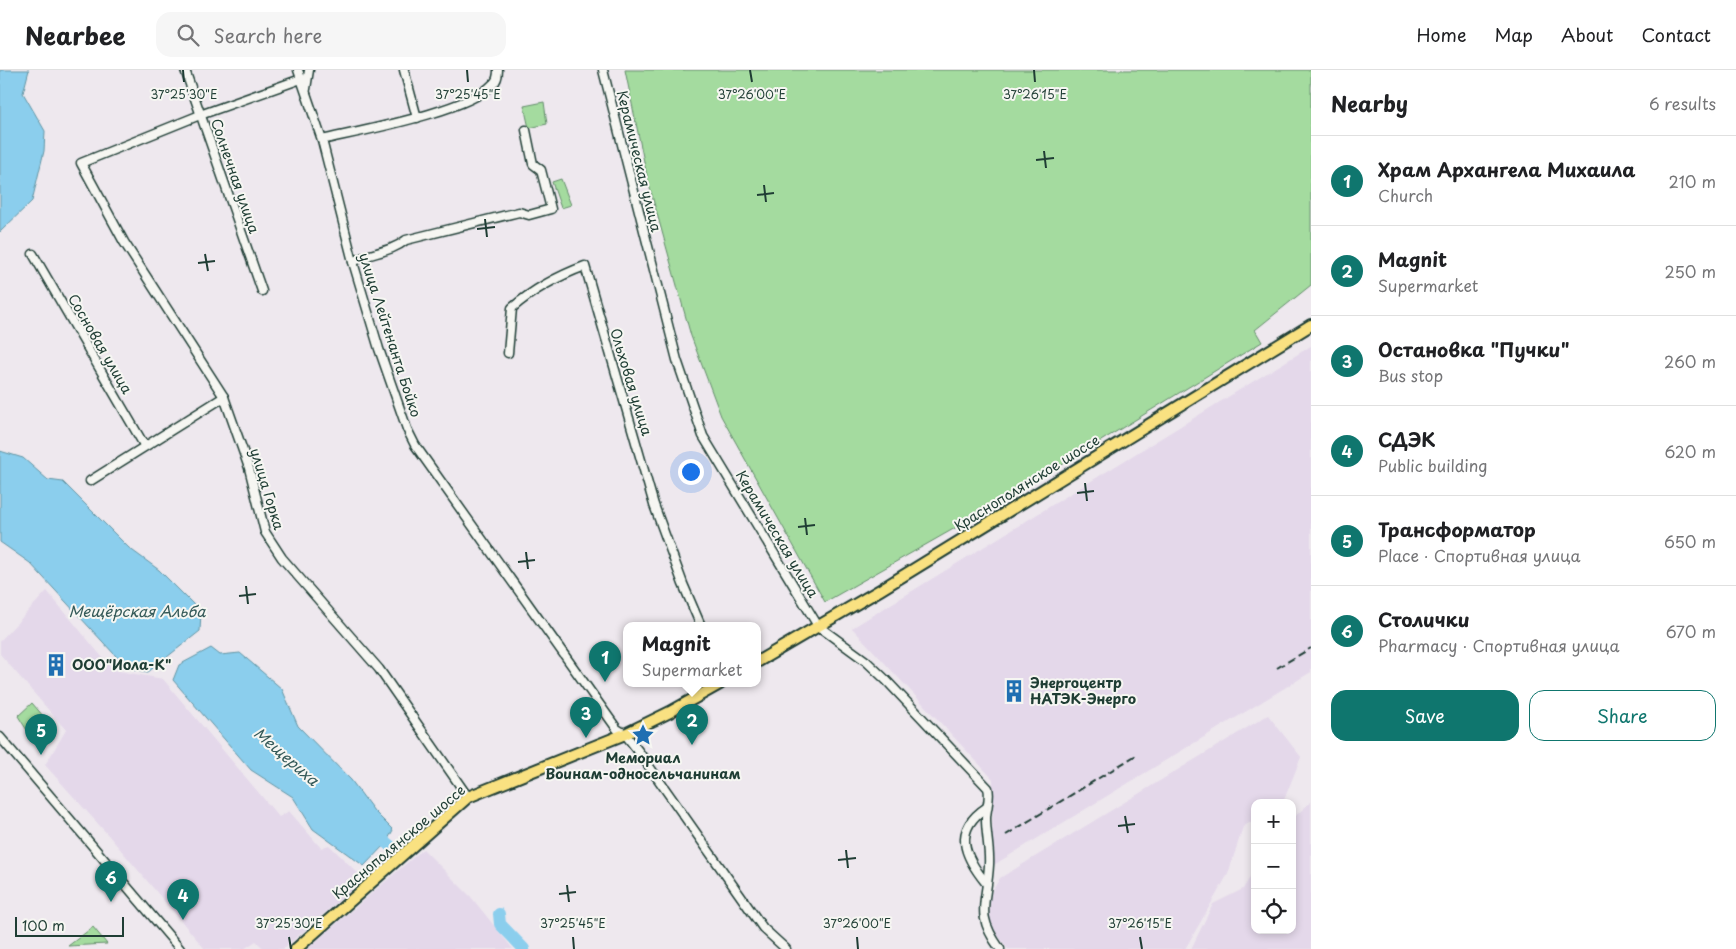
<!DOCTYPE html>
<meta charset="utf-8">
<style>
:root{--surface:#fff;--page:#f6f6f6;--text:#202124;--muted:#757577;--line:#e0e0e0;--accent:#0f766e}
body{margin:0;font-family:"Playpen Sans",sans-serif;background:var(--page);color:var(--text)}
.controls{position:absolute;right:15px;bottom:15px;display:grid;overflow:hidden;border-radius:10px;box-shadow:0 2px 8px #0003}
.controls button{width:45px;height:45px;display:grid;place-items:center;padding:0;border:0;border-bottom:1px solid var(--line);background:var(--surface);color:var(--text);font:25px sans-serif}
.scale{position:absolute;left:15px;bottom:12px;width:109px;box-sizing:border-box;padding-left:5px;border:2px solid #1f3d34;border-top:0;font-size:14px;line-height:18px;white-space:nowrap;color:#1f3d34;-webkit-text-stroke:4px #f6f6f2;paint-order:stroke}
.you{position:absolute;left:690px;top:401px;width:18px;height:18px;margin:-12px;border:4px solid #fff;border-radius:50%;background:#1a73e8;box-shadow:0 0 0 8px #1a73e833}
.badge{display:grid;place-items:center;width:32px;height:32px;border-radius:50%;background:var(--accent);color:#fff;font-size:16px;font-weight:700}
.pin{position:absolute;translate:-50% -41px;filter:drop-shadow(0 1px 2px #0008)}
.pin::after{content:'';position:absolute;top:26px;width:18px;height:15px;background:inherit;clip-path:polygon(0 0,100% 0,50% 100%)}
.popup{position:absolute;left:623px;top:552px;width:138px;height:65px;box-sizing:border-box;display:grid;place-content:center;border-radius:10px;background:var(--surface);filter:drop-shadow(0 1px 4px #0005);font-size:16px;white-space:nowrap;color:var(--muted)}
.popup b{font-size:19px;color:var(--text)}
.popup::after{content:'';position:absolute;left:50%;top:100%;margin-left:-10px;border:10px solid transparent;border-top-color:var(--surface)}
.list{margin:0;padding:0;list-style:none}
h2{display:flex;justify-content:space-between;align-items:center;height:65px;margin:0;padding:0 20px;font-size:21px}
h2 small{font-size:16px;font-weight:400;color:var(--muted)}
.list li{display:grid;grid-template-columns:32px 1fr auto;gap:15px;align-items:center;box-sizing:border-box;height:90px;padding:0 20px;border-top:1px solid var(--line)}
.list b{display:block;font-size:19px;white-space:nowrap}
.list p{margin:0;font-size:16px;white-space:nowrap;color:var(--muted)}
.list em{font-size:16px;font-style:normal;color:var(--muted)}
.actions{display:flex;gap:10px;padding:15px 20px}
.actions a{flex:1;padding:11px 0;border:1px solid var(--accent);border-radius:15px;text-align:center;font-size:18px;color:var(--accent)}
.actions .main{background:var(--accent);color:#fff}
.icon{flex:none;width:28px;height:28px;fill:none;stroke:currentColor;stroke-width:2;stroke-linecap:round;stroke-linejoin:round}
.map{position:relative;flex:none;width:1311px;height:879px;overflow:hidden}
header{display:flex;align-items:center;gap:30px;box-sizing:border-box;height:70px;padding:0 25px;background:var(--surface);border-bottom:1px solid var(--line)}
header strong{font-size:24px}
nav{display:flex;gap:28px;margin-inline-start:auto;font-size:18px}
.search{width:350px;height:45px;background:var(--page);display:flex;align-items:center;gap:12px;box-sizing:border-box;padding:0 18px;border-radius:15px;color:var(--muted);font-size:19px}
main{display:flex}
aside{flex:1;background:var(--surface)}
.map>svg:first-child{display:block}
.built{fill:#e4d8ea}
.green{fill:#a4db9f;stroke:#628c6a}
.water{fill:#8bceed;stroke:#6094a3}
.lines{fill:none;stroke-linecap:round;stroke-linejoin:round}
.river{stroke:#8bceed;stroke-width:12}
.minor-casing{stroke:#1f3d34;stroke-width:11}
.major-casing{stroke:#1f3d34;stroke-width:14}
.minor{stroke:#f6f6f2;stroke-width:8}
.major{stroke:#f9e181;stroke-width:10}
.rail{stroke:#1f3d34;stroke-width:2;stroke-dasharray:8 4;stroke-linecap:butt}
.ticks{fill:none;stroke:#1f3d34;stroke-width:2}
.labels{text-anchor:middle;stroke-width:4;stroke-linejoin:round;paint-order:stroke}
.street-label{font-size:14px;fill:#1f3d34;stroke:#f6f6f2}
.poi-label{font-size:14px;font-weight:bold;fill:#1f3d34;stroke:#f6f6f2;text-anchor:start}
.water-label{font-size:15px;font-style:italic;fill:#355a59;stroke:#f6f6f2}
.ticks-label{font-size:12px;text-anchor:middle;fill:#1f3d34;stroke:#f6f6f2;stroke-width:4;stroke-linejoin:round;paint-order:stroke}
</style>
<header>
<strong>Nearbee</strong>
<div class="search"><svg class="icon" aria-label="search" viewBox="0 0 24 24"><circle cx="10" cy="10" r="6"/><path d="M15 15l6 6"/></svg>Search here</div>
<nav><a>Home</a><a>Map</a><a>About</a><a>Contact</a></nav>
</header>
<main>
<div class="map">
<svg width="1311" height="879" viewBox="0 0 1311 879">
<rect width="100%" height="100%" fill="#eee8ee"/>
<filter id="ink" filterUnits="userSpaceOnUse"><feTurbulence type="fractalNoise" baseFrequency=".02" numOctaves="2"/><feDisplacementMap in="SourceGraphic" scale="10" xChannelSelector="R" yChannelSelector="G"/><feConvolveMatrix kernelMatrix="1 2 1 2 8 2 1 2 1" color-interpolation-filters="sRGB"/></filter>
<g filter="url(#ink)">
<g class="built">
<polygon points="1311,276 1311,602 992,796 993,709 852,558"/>
<polygon points="47,521 113,600 163,609 279,747 289,741 321,778 329,775 364,809 283,879 264,879 256,871 244,879 205,879 109,766 45,695 66,660 0,584 0,571"/>
<polygon points="1268,645 1301,687 1284,730 1280,733 1255,733 1255,749 1243,757 1228,804 1185,879 1008,879 989,854 990,825 1000,808"/>
<polygon points="1311,732 1311,879 1191,879 1213,834 1243,819 1255,799 1255,860 1292,860 1292,749"/>
<polygon points="423,779 471,827 513,879 307,879"/>
</g>
<g class="green">
<polygon points="625,0 1311,0 1311,215 1255,260 1262,272 1008,428 825,532 721,346 691,266 648,111"/>
<polygon points="544,32 547,54 529,58 524,36"/>
<polygon points="561,109 571,135 561,138 552,112"/>
<polygon points="32,633 44,647 30,665 18,646"/>
<polygon points="93,857 107,874 68,876"/>
</g>
<g class="water">
<polygon points="0,0 29,0 23,23 45,61 44,81 32,131 0,162"/>
<polygon points="0,381 23,388 48,410 63,412 129,478 159,500 201,542 200,561 148,602 127,598 30,493 0,472"/>
<polygon points="211,578 220,585 240,583 282,619 298,656 351,710 374,741 393,760 386,773 364,796 313,759 293,727 251,700 173,610 179,595"/>
</g>
<g class="lines">
<g class="river">
<polyline points="374,763 393,778"/>
<polyline points="499,844 500,854 524,879"/>
</g>
<defs>
<g id="minor">
<polyline points="185,0 262,221"/>
<polyline points="298,0 322,70 353,192 379,279 407,359 415,375 617,659 625,664 639,682 763,858 786,879"/>
<polyline points="404,0 417,48"/>
<path d="M 603,0 L 677,290 L 703,366 L 818,556 L 866,591 L 886,610 L 988,718 C 991,728 986,738 986,749 C 986,764 990,780 989,795 C 987,834 974,843 1000,879"/>
<polyline points="301,9 200,45 81,93 124,172 224,327 249,398 265,462 282,488 379,599 468,727"/>
<polyline points="306,19 309,0"/>
<path d="M 322,70 C 360,61 469,41 493,14 C 497,11 498,5 498,0"/>
<polyline points="33,184 144,375"/>
<path d="M 353,192 C 370,182 390,183 406,170 L 519,142 L 529,145 L 551,139 L 541,100 L 533,94 L 526,60"/>
<path d="M 508,283 L 512,238 C 534,219 558,206 585,196 L 654,435 L 683,514 L 701,556"/>
<polyline points="90,411 224,327"/>
<polyline points="0,667 180,879"/>
<path d="M 986,813 C 964,786 952,760 987,737"/>
</g>
<g id="major">
<polyline points="757,592 880,520 1311,255"/>
<polyline points="296,879 468,727 625,664 670,642 720,614"/>
</g>
</defs>
<use href="#minor" class="minor-casing"/>
<use href="#major" class="major-casing"/>
<use href="#minor" class="minor"/>
<use href="#major" class="major"/>
<g class="rail">
<polyline points="1277,598 1311,578"/>
<polyline points="1006,765 1138,684"/>
</g>
</g>
</g>
<path class="ticks" d="M 183,0 L 184,12M 467,0 L 468,12M 750,0 L 752,12M 1034,0 L 1035,12M 1044,81 L 1046,98M 1036,90 L 1054,88M 764,115 L 766,132M 757,125 L 774,123M 485,149 L 487,167M 477,159 L 495,157M 205,184 L 208,201M 198,193 L 215,191M 1085,413 L 1087,431M 1077,423 L 1094,421M 805,448 L 807,465M 798,457 L 815,455M 526,482 L 528,499M 518,492 L 535,490M 246,516 L 248,534M 239,526 L 256,524M 1125,746 L 1128,763M 1118,756 L 1135,754M 846,780 L 848,798M 838,790 L 856,788M 567,815 L 569,832M 559,824 L 576,822M 289,867 L 291,879M 573,867 L 574,879M 857,867 L 858,879M 1140,867 L 1142,879"/>
<defs>
<symbol id="building-bare" viewBox="-9 -9 18 18"><path d="M-4-6H4V6H1V3H-1V6H-4ZM-2.5-4.3h1.7v1.8h-1.7ZM.8-4.3h1.7v1.8H.8ZM-2.5-1h1.7V.8h-1.7ZM.8-1h1.7V.8H.8Z" fill="#1f6fb2" stroke="#f6f6f2" stroke-width="2.5" paint-order="stroke"/></symbol>
<symbol id="sight-bare" viewBox="-9 -9 18 18"><path d="M0-6L1.8-2.2L6-1.7L2.9 1.2L3.7 5.4L0 3.3L-3.7 5.4L-2.9 1.2L-6-1.7L-1.8-2.2Z" fill="#1f6fb2" stroke="#f6f6f2" stroke-width="2.5" paint-order="stroke"/></symbol>
</defs>
<g fill-rule="evenodd">
<use href="#building-bare" x="40" y="579" width="32" height="32"/>
<use href="#building-bare" x="998" y="605" width="32" height="32"/>
<use href="#sight-bare" x="627" y="649" width="32" height="32"/>
</g>
<g class="labels">
<g class="street-label">
<text transform="translate(639 91) rotate(76)" y="5">Керамическая улица</text>
<text transform="translate(235 106) rotate(71)" y="5">Солнечная улица</text>
<text transform="translate(390 265) rotate(72)" y="5">улица Лейтенанта Бойко</text>
<text transform="translate(100 274) rotate(60)" y="5">Сосновая улица</text>
<text transform="translate(631 312) rotate(73)" y="5">Ольховая улица</text>
<text transform="translate(1027 413) rotate(-32)" y="5">Краснополянское шоссе</text>
<text transform="translate(267 419) rotate(73)" y="5">улица Горка</text>
<text transform="translate(777 464) rotate(59)" y="5">Керамическая улица</text>
<text transform="translate(399 772) rotate(-40)" y="5">Краснополянское шоссе</text>
</g>
<g class="poi-label">
<text x="72" y="600">ООО"Иола-К"</text>
<text x="1030" y="618">Энергоцентр<tspan x="1030" dy="16">НАТЭК-Энерго</tspan></text>
<text x="643" y="693" text-anchor="middle">Мемориал<tspan x="643" dy="16">Воинам-односельчанинам</tspan></text>
</g>
<g class="water-label">
<text x="137" y="547">Мещёрская Альба</text>
<text transform="translate(286 687) rotate(41)" y="5">Мещериха</text>
</g>
</g>
<g class="ticks-label">
<text x="184" y="29">37°25'30"E</text>
<text x="468" y="29">37°25'45"E</text>
<text x="752" y="29">37°26'00"E</text>
<text x="1035" y="29">37°26'15"E</text>
<text x="289" y="858">37°25'30"E</text>
<text x="573" y="858">37°25'45"E</text>
<text x="857" y="858">37°26'00"E</text>
<text x="1140" y="858">37°26'15"E</text>
</g>
</svg>
<div class="controls">
<button>+</button>
<button>−</button>
<button><svg class="icon" aria-label="locate" viewBox="0 0 24 24"><circle cx="12" cy="12" r="6"/><path d="M12 2v4M12 18v4M2 12h4M18 12h4"/></svg></button>
</div>
<div class="scale">100 m</div>
<div class="you"></div>
<div class="pin badge" style="left:605px;top:612px">1</div>
<div class="pin badge" style="left:692px;top:675px">2</div>
<div class="popup"><b>Magnit</b>Supermarket</div>
<div class="pin badge" style="left:586px;top:668px">3</div>
<div class="pin badge" style="left:183px;top:850px">4</div>
<div class="pin badge" style="left:41px;top:685px">5</div>
<div class="pin badge" style="left:111px;top:832px">6</div>
</div>
<aside>
<h2>Nearby<small>6 results</small></h2>
<ul class="list">
<li><span class="badge">1</span><div><b>Храм Архангела Михаила</b><p>Church</p></div><em>210 m</em></li>
<li><span class="badge">2</span><div><b>Magnit</b><p>Supermarket</p></div><em>250 m</em></li>
<li><span class="badge">3</span><div><b>Остановка &quot;Пучки&quot;</b><p>Bus stop</p></div><em>260 m</em></li>
<li><span class="badge">4</span><div><b>СДЭК</b><p>Public building</p></div><em>620 m</em></li>
<li><span class="badge">5</span><div><b>Трансформатор</b><p>Place · Спортивная улица</p></div><em>650 m</em></li>
<li><span class="badge">6</span><div><b>Столички</b><p>Pharmacy · Спортивная улица</p></div><em>670 m</em></li>
</ul>
<div class="actions"><a class="main">Save</a><a>Share</a></div>
</aside>
</main>
